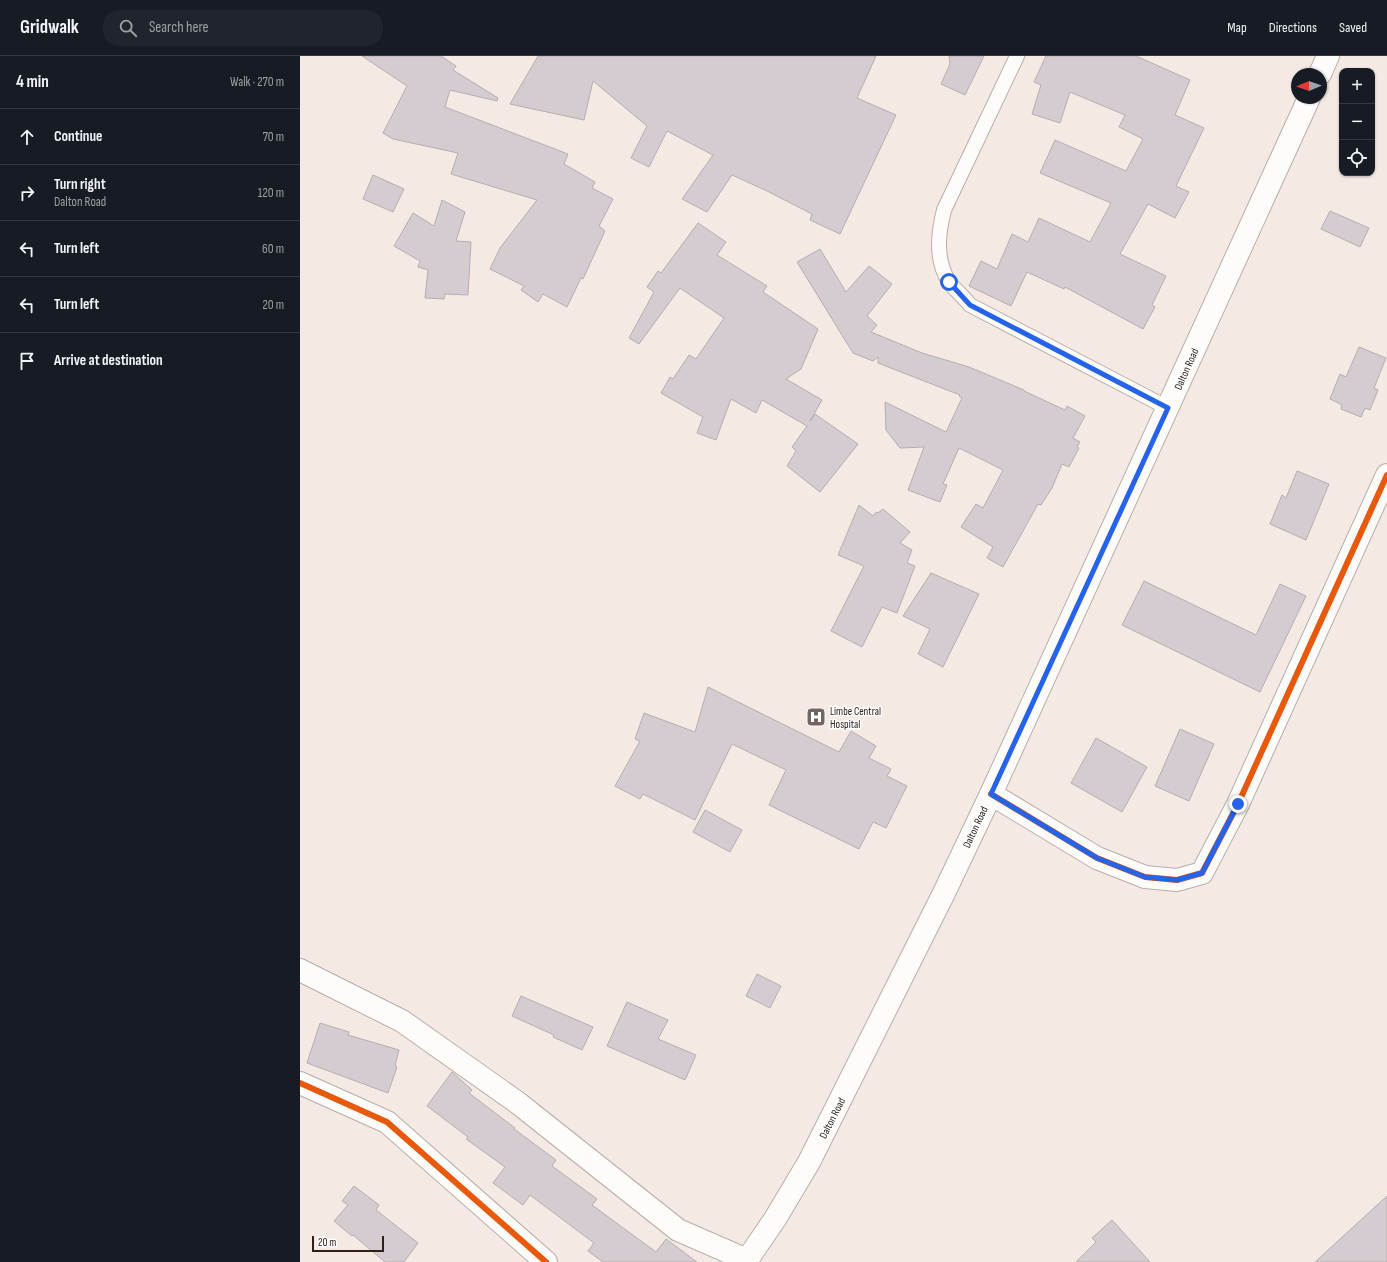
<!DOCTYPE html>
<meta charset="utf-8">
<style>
:root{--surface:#171b24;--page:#20242c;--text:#f1f3f6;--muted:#9ea1a6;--line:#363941}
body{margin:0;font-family:"Sofia Sans Condensed",sans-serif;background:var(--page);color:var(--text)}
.controls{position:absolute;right:12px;top:12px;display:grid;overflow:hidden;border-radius:8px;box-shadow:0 1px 3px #0004}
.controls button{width:36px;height:36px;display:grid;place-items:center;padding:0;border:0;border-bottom:1px solid var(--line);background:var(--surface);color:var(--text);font:20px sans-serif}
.compass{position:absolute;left:991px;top:12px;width:36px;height:36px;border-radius:50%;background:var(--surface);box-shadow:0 1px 3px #0004;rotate:268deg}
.scale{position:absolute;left:12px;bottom:10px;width:72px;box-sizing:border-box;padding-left:4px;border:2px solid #2c2018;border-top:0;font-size:11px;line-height:14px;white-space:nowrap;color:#2c2018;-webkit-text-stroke:3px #fff;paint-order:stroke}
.stop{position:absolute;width:12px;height:12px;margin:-9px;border:3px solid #2563eb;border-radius:50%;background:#fff}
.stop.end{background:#2563eb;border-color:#fff;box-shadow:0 1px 4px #0008}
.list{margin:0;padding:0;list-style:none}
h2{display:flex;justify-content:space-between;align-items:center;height:52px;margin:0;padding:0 16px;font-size:17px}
h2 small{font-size:13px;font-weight:400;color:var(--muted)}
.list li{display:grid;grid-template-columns:26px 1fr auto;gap:12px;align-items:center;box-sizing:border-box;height:56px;padding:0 16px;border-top:1px solid var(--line)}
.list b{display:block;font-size:15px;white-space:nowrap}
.list p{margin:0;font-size:13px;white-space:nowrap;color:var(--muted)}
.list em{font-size:13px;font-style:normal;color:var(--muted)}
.icon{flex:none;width:22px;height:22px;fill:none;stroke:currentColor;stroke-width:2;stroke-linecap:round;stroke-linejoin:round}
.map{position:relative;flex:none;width:1087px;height:1206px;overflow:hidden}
header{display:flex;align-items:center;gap:24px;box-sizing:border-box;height:56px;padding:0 20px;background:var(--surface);border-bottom:1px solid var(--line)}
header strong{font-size:19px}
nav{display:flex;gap:22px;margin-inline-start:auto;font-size:14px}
.search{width:280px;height:36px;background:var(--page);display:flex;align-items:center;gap:10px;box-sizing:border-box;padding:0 14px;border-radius:16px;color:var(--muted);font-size:15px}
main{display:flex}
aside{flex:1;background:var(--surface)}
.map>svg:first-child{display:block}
.building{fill:#d4ccd0;stroke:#b5aeb0}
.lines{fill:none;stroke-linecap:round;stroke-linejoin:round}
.lane-casing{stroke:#b9aea8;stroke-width:16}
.street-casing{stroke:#b9aea8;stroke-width:24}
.secondary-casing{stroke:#b9aea8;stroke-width:24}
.lane{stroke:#fdfcfb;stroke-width:14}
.street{stroke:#fdfcfb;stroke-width:22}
.secondary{stroke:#fdfcfb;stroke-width:22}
.cycleway-casing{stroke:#fff;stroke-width:8}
.cycleway{stroke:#e8590c;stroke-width:6}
.route{stroke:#2563eb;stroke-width:5}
.labels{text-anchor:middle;stroke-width:3;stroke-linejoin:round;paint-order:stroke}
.street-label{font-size:11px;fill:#2c2018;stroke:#fff}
.poi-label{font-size:11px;fill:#2c2018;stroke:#fff;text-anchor:start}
</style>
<header>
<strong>Gridwalk</strong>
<div class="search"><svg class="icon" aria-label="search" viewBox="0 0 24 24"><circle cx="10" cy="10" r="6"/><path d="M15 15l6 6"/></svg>Search here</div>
<nav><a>Map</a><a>Directions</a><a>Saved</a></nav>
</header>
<main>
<aside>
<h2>4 min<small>Walk · 270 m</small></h2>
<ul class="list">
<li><svg class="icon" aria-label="ahead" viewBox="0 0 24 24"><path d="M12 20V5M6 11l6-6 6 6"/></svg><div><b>Continue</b></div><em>70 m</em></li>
<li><svg class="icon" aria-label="right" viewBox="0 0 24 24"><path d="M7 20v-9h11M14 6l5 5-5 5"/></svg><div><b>Turn right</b><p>Dalton Road</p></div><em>120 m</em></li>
<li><svg class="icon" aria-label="left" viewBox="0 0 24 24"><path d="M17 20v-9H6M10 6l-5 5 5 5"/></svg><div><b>Turn left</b></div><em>60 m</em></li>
<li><svg class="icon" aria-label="left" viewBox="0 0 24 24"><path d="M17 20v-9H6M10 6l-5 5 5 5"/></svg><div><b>Turn left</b></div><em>20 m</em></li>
<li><svg class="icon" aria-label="arrive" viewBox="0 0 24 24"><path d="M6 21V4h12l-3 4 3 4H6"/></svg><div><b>Arrive at destination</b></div></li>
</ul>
</aside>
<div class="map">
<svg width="1087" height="1206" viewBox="0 0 1087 1206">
<rect width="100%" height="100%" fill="#f4e9e3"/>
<g class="building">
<polygon points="62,0 141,0 156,10 153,14 198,42 197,45 150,34 145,51 268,98 264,108 295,126 292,132 313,143 299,170 305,175 283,223 281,222 267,251 243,238 238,246 221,234 224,230 190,213 200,192 237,144 151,118 158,97 93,83 83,77 107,30"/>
<polygon points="238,0 576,0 557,42 596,59 540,178 510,164 512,158 467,135 432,119 407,156 382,143 413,99 367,75 349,111 331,102 347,70 293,25 284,64 210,48"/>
<polygon points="649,0 684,0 665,39 641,28 650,8"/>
<polygon points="746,0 836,0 890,24 875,59 904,72 876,130 889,136 875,162 848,148 820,198 866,220 852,249 855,251 843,273 765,231 764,233 727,216 711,250 669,230 681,205 697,213 712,178 728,186 739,162 790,186 811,147 740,117 755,84 826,115 843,83 819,71 825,59 770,36 760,67 732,58 741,29 734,26"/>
<polygon points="73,119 104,133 93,156 63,143"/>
<polygon points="142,144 165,156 156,185 171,186 168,239 145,238 144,243 125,242 128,214 118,211 120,205 94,190 113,157 134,170"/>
<polygon points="1030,155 1069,172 1060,191 1021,173"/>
<polygon points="398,167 426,186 417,199 467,230 463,236 518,273 501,313 486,323 522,344 510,365 515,358 558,388 520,436 487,410 496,395 492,391 507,370 462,344 456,357 431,343 416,384 397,377 403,361 361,337 370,321 373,323 389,299 396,303 424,262 380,232 339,288 329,282 354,236 347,231 358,215 361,217"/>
<polygon points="520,193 546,236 569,210 592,228 567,260 577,269 571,276 622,297 669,311 724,334 724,335 765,354 767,350 785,360 773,382 780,386 777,391 779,392 769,411 762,408 752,432 741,449 738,448 703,511 687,502 693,491 661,471 676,448 683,452 703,414 659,392 643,428 647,429 640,446 608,434 624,391 600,392 586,374 585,346 646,376 662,342 659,340 660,339 578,307 578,301 573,305 553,297 497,206"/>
<polygon points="1059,291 1086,302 1074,332 1078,334 1070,354 1065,352 1061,361 1041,353 1042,349 1030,343 1040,318 1046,321"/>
<polygon points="997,415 1029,428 1006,484 970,468 982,439 986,442"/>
<polygon points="559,449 573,460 576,456 578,457 583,453 610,476 600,487 612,494 607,507 615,510 597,557 582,551 562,591 531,575 564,510 538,499"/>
<polygon points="631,517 679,538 643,611 618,598 630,573 603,560"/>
<polygon points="844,525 956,579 980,528 1006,540 960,636 822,569"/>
<polygon points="408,631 539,696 551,675 576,690 569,702 591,713 587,720 607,730 586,772 573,766 559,793 469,749 486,714 432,688 395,764 343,738 340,743 315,730 340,685 335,683 344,657 395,676"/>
<polygon points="880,673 914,688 889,745 855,730"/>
<polygon points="796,682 847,711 822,756 771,727"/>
<polygon points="405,754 442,774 430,796 393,776"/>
<polygon points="457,918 481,930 470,952 446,940"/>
<polygon points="221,940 293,971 282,994 253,981 254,979 212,960"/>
<polygon points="327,946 368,964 358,983 396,999 385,1024 307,990"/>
<polygon points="20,967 49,976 48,979 99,994 95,1010 97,1011 88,1037 7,1007"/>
<polygon points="152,1016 172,1034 169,1037 215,1072 214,1073 256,1104 252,1110 297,1143 292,1149 356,1196 366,1183 397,1206 303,1206 288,1195 294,1187 230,1139 223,1149 193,1127 205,1111 166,1083 168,1081 127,1050"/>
<polygon points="54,1130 79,1149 76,1154 118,1187 104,1206 85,1206 53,1179 52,1180 34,1165 48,1149 42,1145"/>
<polygon points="1087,1140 1087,1206 1015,1206"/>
<polygon points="812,1164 850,1206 776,1206 796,1186 792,1182"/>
</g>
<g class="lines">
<defs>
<path id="lane" d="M 717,0 L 644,154 C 638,178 635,203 649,226 C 655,234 664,241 670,249 L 868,352"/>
<g id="street">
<polyline points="691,738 797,802 845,821 877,824 902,817 938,748 1087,419"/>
<polyline points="0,1027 87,1066 246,1206"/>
</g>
<g id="secondary">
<polyline points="1020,18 1028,0"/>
<polyline points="0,914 102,965 218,1047 378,1174 447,1204"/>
<polyline points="447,1204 475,1163 509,1106 644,837 691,738 1009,42"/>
</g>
</defs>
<use href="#lane" class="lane-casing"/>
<use href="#street" class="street-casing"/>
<use href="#secondary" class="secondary-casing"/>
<use href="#lane" class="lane"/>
<use href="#street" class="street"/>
<use href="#secondary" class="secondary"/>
<defs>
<g id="cycleway">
<polyline points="691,738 797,802 845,821 877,824 902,817 938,748 1087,419"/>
<polyline points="0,1027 87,1066 246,1206"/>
</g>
</defs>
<use href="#cycleway" class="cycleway-casing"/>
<use href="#cycleway" class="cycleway"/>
</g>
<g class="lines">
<polyline class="route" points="649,226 670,249 868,352 691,738 797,802 845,821 877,824 902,817 938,748"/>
</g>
<defs>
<symbol id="hospital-square" viewBox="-11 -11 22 22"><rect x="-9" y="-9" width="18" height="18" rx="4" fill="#72665f" stroke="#fff"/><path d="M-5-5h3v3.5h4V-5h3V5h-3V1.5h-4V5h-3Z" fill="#fff"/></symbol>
</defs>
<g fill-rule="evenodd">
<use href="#hospital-square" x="505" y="650" width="22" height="22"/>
</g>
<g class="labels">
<g class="street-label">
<text transform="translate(886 313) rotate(-66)" y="4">Dalton Road</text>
<text transform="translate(675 771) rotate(-65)" y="4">Dalton Road</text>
<text transform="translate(532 1062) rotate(-63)" y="4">Dalton Road</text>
</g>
<g class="poi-label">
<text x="530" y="659">Limbe Central<tspan x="530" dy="13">Hospital</tspan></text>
</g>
</g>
</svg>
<div class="controls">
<button>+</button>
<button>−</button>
<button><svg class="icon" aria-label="locate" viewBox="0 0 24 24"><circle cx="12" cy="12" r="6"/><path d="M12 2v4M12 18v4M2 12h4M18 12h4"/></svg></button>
</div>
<svg class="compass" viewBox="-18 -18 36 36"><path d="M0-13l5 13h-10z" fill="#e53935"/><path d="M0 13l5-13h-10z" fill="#9ea1a6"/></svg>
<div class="scale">20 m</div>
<div class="stop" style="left:649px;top:226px"></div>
<div class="stop end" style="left:938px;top:748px"></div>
</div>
</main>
